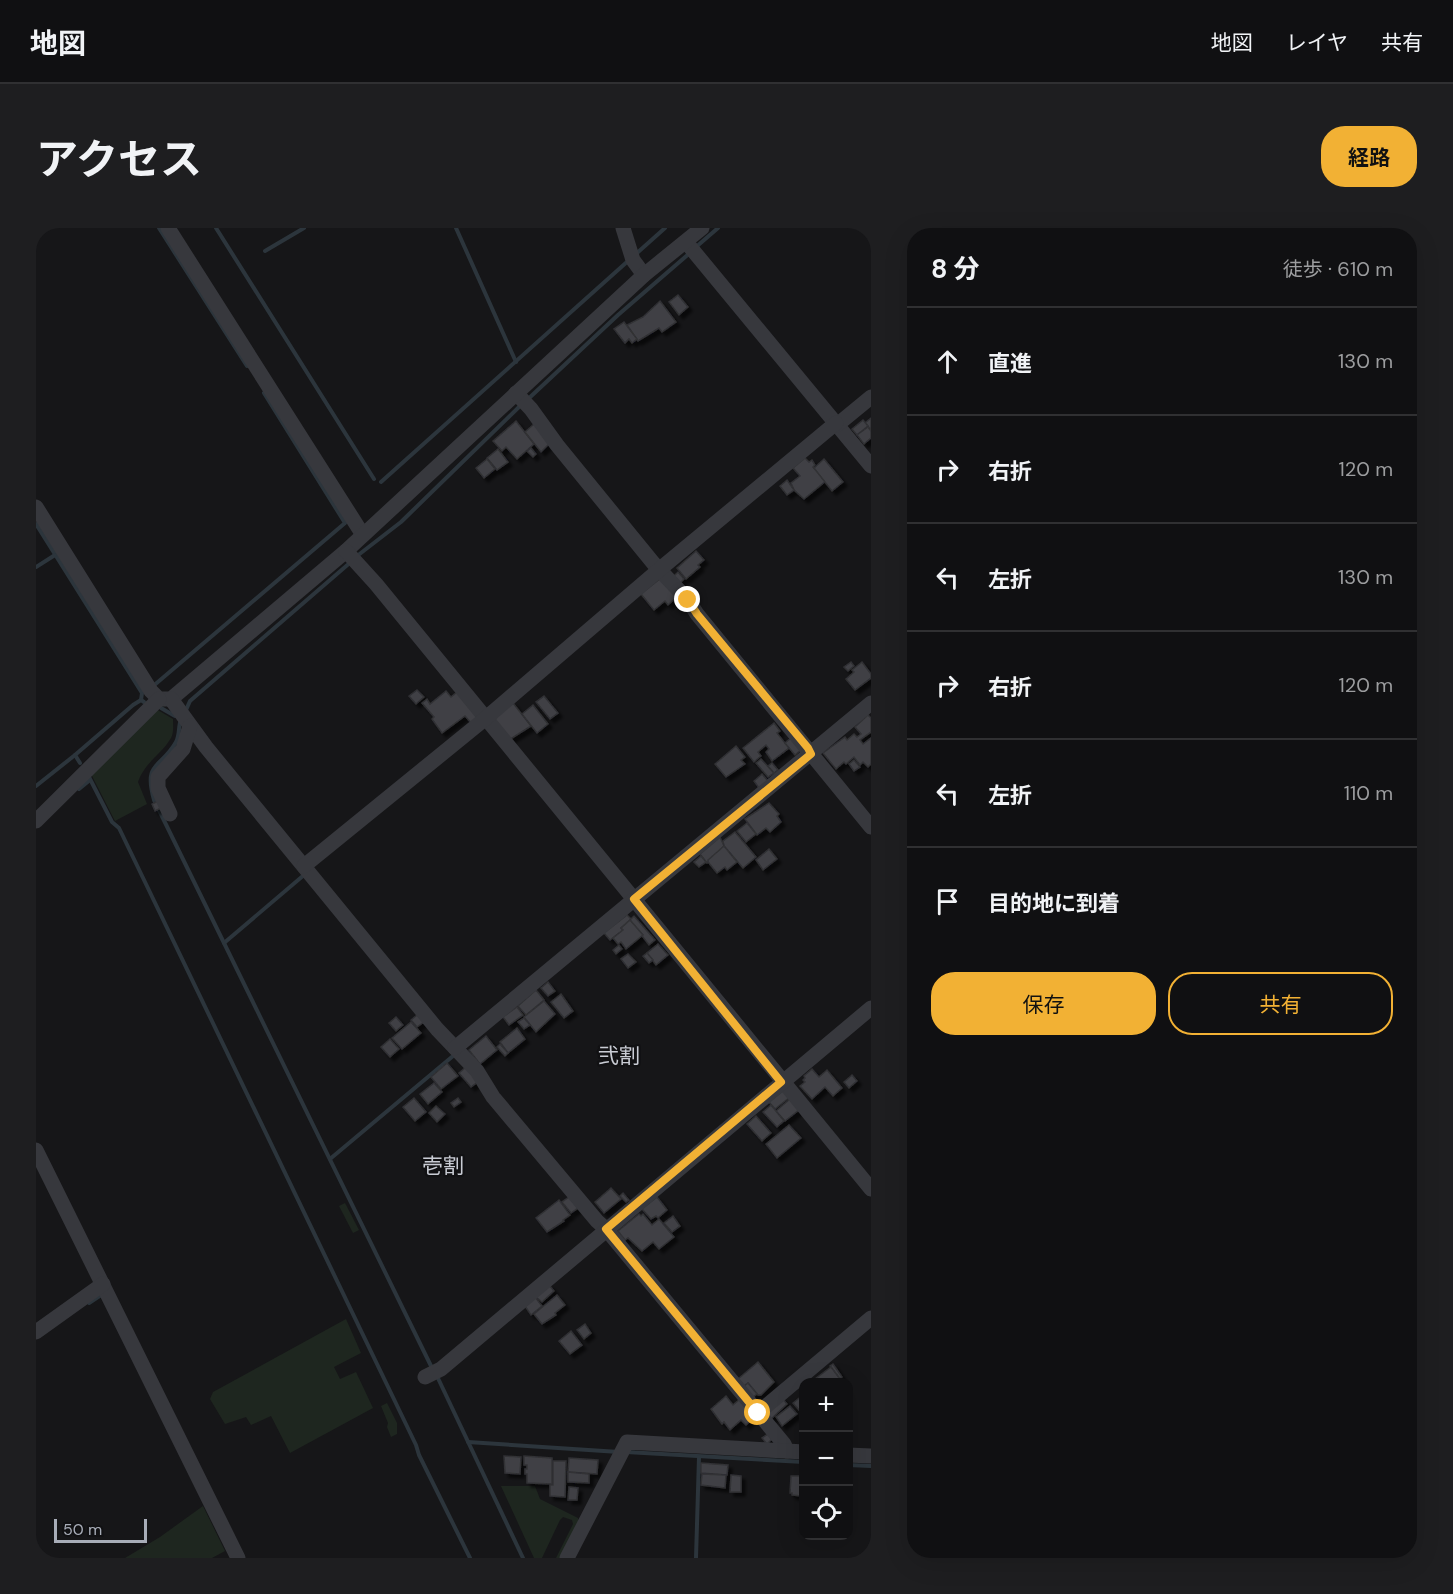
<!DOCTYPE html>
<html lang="ja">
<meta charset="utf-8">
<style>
:root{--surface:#101012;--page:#1e1e20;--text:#f1f3f6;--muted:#9c9d9f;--line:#303032;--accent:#f2b134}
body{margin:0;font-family:"DM Sans","Noto Sans JP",sans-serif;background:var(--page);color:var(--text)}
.controls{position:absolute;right:18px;bottom:18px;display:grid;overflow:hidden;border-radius:12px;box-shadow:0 6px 24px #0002}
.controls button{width:54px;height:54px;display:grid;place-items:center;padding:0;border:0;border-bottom:2px solid var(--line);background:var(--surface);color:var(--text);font:30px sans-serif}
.scale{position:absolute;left:18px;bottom:15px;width:93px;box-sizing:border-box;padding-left:6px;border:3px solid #a8adb8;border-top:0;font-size:16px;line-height:21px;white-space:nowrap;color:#a8adb8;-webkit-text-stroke:4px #111113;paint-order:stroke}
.stop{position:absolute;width:18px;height:18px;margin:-14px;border:4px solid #f2b134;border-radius:50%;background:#fff}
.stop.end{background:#f2b134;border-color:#fff;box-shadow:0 2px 6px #0008}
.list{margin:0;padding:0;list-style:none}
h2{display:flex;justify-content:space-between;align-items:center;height:78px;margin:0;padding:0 24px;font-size:26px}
h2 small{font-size:20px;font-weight:400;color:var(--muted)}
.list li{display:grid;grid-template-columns:39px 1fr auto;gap:18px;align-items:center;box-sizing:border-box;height:108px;padding:0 24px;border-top:2px solid var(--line)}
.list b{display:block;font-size:22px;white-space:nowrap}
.list em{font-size:20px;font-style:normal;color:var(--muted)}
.actions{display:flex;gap:12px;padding:18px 24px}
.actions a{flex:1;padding:14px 0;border:2px solid var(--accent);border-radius:24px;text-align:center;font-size:21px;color:var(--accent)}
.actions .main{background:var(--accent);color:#111}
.icon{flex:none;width:33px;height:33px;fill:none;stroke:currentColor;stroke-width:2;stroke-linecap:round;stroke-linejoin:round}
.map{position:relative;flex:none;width:835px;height:1330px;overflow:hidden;border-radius:24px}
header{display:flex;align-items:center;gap:36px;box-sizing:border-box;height:84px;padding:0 30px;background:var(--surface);border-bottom:2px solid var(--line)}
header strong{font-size:28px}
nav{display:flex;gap:33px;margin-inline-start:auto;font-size:21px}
.intro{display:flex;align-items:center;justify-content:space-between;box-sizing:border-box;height:144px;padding:0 36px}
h1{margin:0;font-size:42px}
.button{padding:15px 27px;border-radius:24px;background:var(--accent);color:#111;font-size:21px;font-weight:700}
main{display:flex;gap:36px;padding:0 36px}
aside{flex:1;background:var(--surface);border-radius:24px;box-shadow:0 6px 24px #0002}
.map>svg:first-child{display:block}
.green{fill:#1e261f}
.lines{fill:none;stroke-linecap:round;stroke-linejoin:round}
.stream{stroke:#2c353c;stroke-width:4}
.building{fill:#404145;stroke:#303034;stroke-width:1.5;filter:url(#shadow)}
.minor{stroke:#37383d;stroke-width:15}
.route{stroke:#f2b134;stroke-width:8}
.labels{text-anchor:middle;stroke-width:4.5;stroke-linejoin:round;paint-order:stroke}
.neighbourhood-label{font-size:21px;fill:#c9ccd4;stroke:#111113}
</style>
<header>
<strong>地図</strong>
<nav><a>地図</a><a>レイヤ</a><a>共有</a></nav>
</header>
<div class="intro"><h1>アクセス</h1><a class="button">経路</a></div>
<main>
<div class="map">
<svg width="835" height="1330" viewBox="0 0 835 1330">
<defs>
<filter id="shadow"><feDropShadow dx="4" dy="4" stdDeviation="1.5" flood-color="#0009"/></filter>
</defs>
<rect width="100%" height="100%" fill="#161618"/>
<g class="green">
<path d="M 120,481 L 137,491 C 137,497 138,505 135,510 C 125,527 109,534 102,554 L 111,576 L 79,593 L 55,546 Z"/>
<polygon points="309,975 323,1002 317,1005 303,978"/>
<polygon points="310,1091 325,1125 298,1139 304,1151 320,1144 337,1180 254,1225 235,1188 215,1197 210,1189 189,1196 174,1171 177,1164"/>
<polygon points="351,1175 361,1195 361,1206 355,1209 351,1199 352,1195 345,1178"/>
<polygon points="465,1258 499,1258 504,1271 542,1290 543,1296 525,1330 520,1330 537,1296 536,1292 527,1289 524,1292 506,1330 498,1330"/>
<polygon points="167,1278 189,1323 176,1330 89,1330 124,1309"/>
</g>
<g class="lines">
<g class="stream">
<polyline points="123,0 211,138"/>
<polyline points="180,0 338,251"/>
<polyline points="420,0 480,134"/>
<polyline points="660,19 682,0"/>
<polyline points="229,23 268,0"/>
<polyline points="601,25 629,0"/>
<polyline points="491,172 582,87 655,24"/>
<polyline points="345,254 592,33"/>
<polyline points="0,296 106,465 105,472"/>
<polyline points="321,328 365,294 485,177"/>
<polyline points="0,339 19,327"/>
<polyline points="116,459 309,295 228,165"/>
<polyline points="125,480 139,488"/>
<polyline points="150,482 154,473 316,333"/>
<path d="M 145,491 C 142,499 144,507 140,514 C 125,541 107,533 118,572 L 396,1140"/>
<polyline points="39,527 44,535"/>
<polyline points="53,549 76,594 83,600 380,1217 383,1227 434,1330"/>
<polyline points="0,558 39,527 97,477 105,472 108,474"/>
<polyline points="43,561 54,552"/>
<polyline points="188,715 268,647"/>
<polyline points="294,931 417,828"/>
<polyline points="53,1075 65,1067"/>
<polyline points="400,1146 487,1330"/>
<polyline points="432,1214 583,1224"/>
<polyline points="590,1224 768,1234"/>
<polyline points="812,1237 835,1238"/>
<polyline points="660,1330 663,1229"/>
</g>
</g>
<g class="building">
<polygon points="642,67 652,79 643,87 633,74"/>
<polygon points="624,73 640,94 626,104 623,100 602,113 591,97 607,89"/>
<polygon points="588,94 601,111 596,115 593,111 589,115 578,101"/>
<polygon points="835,190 835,202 829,195"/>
<polygon points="827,192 832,198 821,207 816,201"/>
<polygon points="480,193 498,216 481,231 470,219 466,223 457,213"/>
<polygon points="498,196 514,215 505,224 489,204"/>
<polygon points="832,199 835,203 835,210 828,216 821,207"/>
<polygon points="495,220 500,226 497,229 491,223"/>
<polygon points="462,221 472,234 461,242 451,230"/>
<polygon points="769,230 773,234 776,232 779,237 777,239 790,253 768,271 758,262 755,255 764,248 757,240"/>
<polygon points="451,231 459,241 448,250 440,240"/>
<polygon points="788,231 807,254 796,263 778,240"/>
<polygon points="751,252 758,262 751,267 744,258"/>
<polygon points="660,323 668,332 662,337 664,339 650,351 641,340"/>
<polygon points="642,344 648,351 644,355 638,348"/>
<polygon points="625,350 641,369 632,377 629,373 618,382 605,366"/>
<polygon points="815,434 818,438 812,443 808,439"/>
<polygon points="826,434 835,446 835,450 819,462 810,451 818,444 816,442"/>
<polygon points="381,462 388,469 380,476 373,468"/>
<polygon points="410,463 415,469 421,464 445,489 436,496 429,488 406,505 396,491 398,489 386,475 391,471 394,476"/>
<polygon points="508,468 522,485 514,491 500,474"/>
<polygon points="477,475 495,498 473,512 458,490"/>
<polygon points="497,477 512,496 501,505 486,486"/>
<polygon points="832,487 835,490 835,504 824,512 827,516 835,510 835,536 832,539 827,534 824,537 818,529 810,536 808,534 800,541 787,525 809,509 811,512 818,506 821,509 825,506 819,499"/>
<polygon points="738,495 744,503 741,505 753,520 736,533 730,524 733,521 730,517 722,524 725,528 718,534 707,520"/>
<polygon points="756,509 766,521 759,527 749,515"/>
<polygon points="700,518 709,529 705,532 709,536 690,549 679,536"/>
<polygon points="725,531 738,545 732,549 720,535"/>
<polygon points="818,532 824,539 818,543 813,536"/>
<polygon points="736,535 742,542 738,545 732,538"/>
<polygon points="726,546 732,553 723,560 718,553"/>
<polygon points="122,573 125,580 119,583 116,576"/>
<polygon points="733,575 743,586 741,588 745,594 734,604 730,600 721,607 709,591"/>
<polygon points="711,595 720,606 710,614 701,603"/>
<polygon points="699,604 720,629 707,640 688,618 687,613"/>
<polygon points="684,609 688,618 671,635 664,626"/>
<polygon points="688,618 701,634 691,642 689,639 681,645 672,634 672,632"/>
<polygon points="733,621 741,631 727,642 720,632"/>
<polygon points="665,628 670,634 663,639 658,634"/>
<polygon points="591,687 595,691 598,688 619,712 613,717 594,692 585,700 587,702 574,712 568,705"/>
<polygon points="594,692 607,707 590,721 585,714 582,716 577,710 587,702 585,700"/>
<polygon points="622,716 632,727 620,737 611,725"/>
<polygon points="583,717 586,721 580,726 577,722"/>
<polygon points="611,725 617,732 613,735 607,728"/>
<polygon points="592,726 600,734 592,740 585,731"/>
<polygon points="512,754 519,763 512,768 505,760"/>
<polygon points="500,762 508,772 490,787 482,778"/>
<polygon points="525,766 537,783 528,790 515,774"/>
<polygon points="508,773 519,786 500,804 488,789"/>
<polygon points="481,779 487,787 473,797 467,789"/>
<polygon points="381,787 388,794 381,799 375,792"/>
<polygon points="360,789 367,797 360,803 353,795"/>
<polygon points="488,790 494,797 488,801 482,794"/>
<polygon points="375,794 385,805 366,821 356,810"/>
<polygon points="481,800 489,811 472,825 464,814"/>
<polygon points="450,808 461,822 444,836 433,822"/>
<polygon points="354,811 363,821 354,829 345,819"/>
<polygon points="464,816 472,825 469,828 461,819"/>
<polygon points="411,835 422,848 405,861 395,849"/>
<polygon points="431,838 443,853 435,859 423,845"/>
<polygon points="776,841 783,849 791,842 806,860 797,868 789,859 776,871 764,858 769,854 767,852 769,850 768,848"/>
<polygon points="816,847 821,853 813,860 808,854"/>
<polygon points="398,855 406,864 392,876 384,866"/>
<polygon points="748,862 754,869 739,881 733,874"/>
<polygon points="378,870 390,884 379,893 367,879"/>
<polygon points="422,870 425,874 418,879 415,875"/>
<polygon points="754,871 763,882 749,893 740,883"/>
<polygon points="735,877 748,893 741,899 727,884"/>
<polygon points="400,878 409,886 401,894 393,885"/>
<polygon points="720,888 735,905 726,913 711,896"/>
<polygon points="753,897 765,910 741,930 730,916"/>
<polygon points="575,960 585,971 568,985 559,974"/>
<polygon points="587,965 593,972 590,974 584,968"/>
<polygon points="533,969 542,980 535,985 526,974"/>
<polygon points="621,969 631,982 622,990 620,988 615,991 606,981"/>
<polygon points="523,972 534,987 527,992 528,993 511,1004 500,990"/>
<polygon points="603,986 605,988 607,986 616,997 623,991 638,1009 623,1021 617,1014 606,1023 592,1010 589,1012 582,1003"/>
<polygon points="637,988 644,998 636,1004 628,995"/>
<polygon points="513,1057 518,1063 506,1074 500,1069"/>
<polygon points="521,1067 529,1077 519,1085 520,1087 506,1096 498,1086"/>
<polygon points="499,1069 506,1078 495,1087 489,1078"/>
<polygon points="549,1096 555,1105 548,1111 541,1102"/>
<polygon points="535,1103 546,1117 534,1126 523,1113"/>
<polygon points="722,1134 738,1154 725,1167 722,1167 712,1155 708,1158 702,1151"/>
<polygon points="797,1136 806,1149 804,1151 794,1138"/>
<polygon points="795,1139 804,1151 801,1154 775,1154"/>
<polygon points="712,1155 721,1166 716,1170 707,1159"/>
<polygon points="767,1167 768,1168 768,1188 757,1175"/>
<polygon points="690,1168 697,1177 704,1171 719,1189 710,1197 705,1192 694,1202 688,1194 686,1196 675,1181"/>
<polygon points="746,1170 751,1176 734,1192 728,1186"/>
<polygon points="754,1178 761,1186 746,1198 740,1189"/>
<polygon points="732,1206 736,1211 731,1216 726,1210"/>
<polygon points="468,1228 485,1229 484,1246 469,1245"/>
<polygon points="488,1228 516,1230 516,1256 491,1255 491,1246 489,1246 489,1241 491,1241 491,1237 488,1237"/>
<polygon points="533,1230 562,1232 561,1246 532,1244"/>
<polygon points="517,1233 530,1233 529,1269 514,1268 514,1257 517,1257"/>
<polygon points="665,1235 692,1237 691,1247 665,1245"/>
<polygon points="532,1244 553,1246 553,1255 532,1254"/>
<polygon points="666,1246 690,1247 689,1260 665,1257"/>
<polygon points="695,1247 705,1248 705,1264 694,1264"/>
<polygon points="755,1248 765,1248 764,1260 767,1260 765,1268 756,1267 756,1265 754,1265"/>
<polygon points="533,1259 542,1260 541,1272 532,1272"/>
</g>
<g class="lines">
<g class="minor">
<polyline points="132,0 327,307"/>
<polyline points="587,0 597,32 608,47"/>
<polyline points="650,14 835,238"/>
<polyline points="480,165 495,181 521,217 618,336 652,372 661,386 835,599"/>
<polyline points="801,197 835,169"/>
<polyline points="0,279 115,463 123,471 135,471 310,323 608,47 666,0"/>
<polyline points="310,323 340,356 835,961"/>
<polyline points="135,471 170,519 401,801 441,843 457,869 561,993 570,1001 748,1216 751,1223"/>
<polyline points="134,586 122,560 122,549 147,521 154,498"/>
<polyline points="0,593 123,471"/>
<polyline points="268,638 450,490 624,341 800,195"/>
<polyline points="419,820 835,475"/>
<polyline points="0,922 202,1330"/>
<polyline points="0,1104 67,1056"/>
<polyline points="389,1149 405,1141 835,780"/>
<polyline points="722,1185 835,1090"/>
<polyline points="812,1227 835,1228"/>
<polyline points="531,1330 591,1214 768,1224"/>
</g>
</g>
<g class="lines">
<polyline class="route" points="652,372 661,386 772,520 775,526 598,671 745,854 570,1001 722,1185"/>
</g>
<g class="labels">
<g class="neighbourhood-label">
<text x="583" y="835">弐割</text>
<text x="407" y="945">壱割</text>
</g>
</g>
</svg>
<div class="controls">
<button>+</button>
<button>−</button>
<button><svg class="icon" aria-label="locate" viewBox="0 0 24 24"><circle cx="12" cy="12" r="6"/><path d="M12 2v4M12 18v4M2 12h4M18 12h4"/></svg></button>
</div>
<div class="scale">50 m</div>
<div class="stop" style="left:722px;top:1185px"></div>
<div class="stop end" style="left:652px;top:372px"></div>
</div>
<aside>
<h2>8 分<small>徒歩 · 610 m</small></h2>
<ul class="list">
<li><svg class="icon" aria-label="ahead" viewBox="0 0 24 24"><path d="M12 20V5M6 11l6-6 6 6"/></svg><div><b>直進</b></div><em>130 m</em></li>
<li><svg class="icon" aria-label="right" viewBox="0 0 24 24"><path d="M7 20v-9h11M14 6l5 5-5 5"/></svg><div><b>右折</b></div><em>120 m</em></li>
<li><svg class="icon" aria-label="left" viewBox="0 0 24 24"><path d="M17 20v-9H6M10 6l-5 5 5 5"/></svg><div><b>左折</b></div><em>130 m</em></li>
<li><svg class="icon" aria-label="right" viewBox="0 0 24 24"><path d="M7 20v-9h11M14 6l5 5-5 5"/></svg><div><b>右折</b></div><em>120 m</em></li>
<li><svg class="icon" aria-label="left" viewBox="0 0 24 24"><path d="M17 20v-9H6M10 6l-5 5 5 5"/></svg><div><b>左折</b></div><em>110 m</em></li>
<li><svg class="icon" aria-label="arrive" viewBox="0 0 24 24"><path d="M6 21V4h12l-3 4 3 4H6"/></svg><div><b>目的地に到着</b></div></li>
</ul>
<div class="actions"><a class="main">保存</a><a>共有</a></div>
</aside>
</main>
